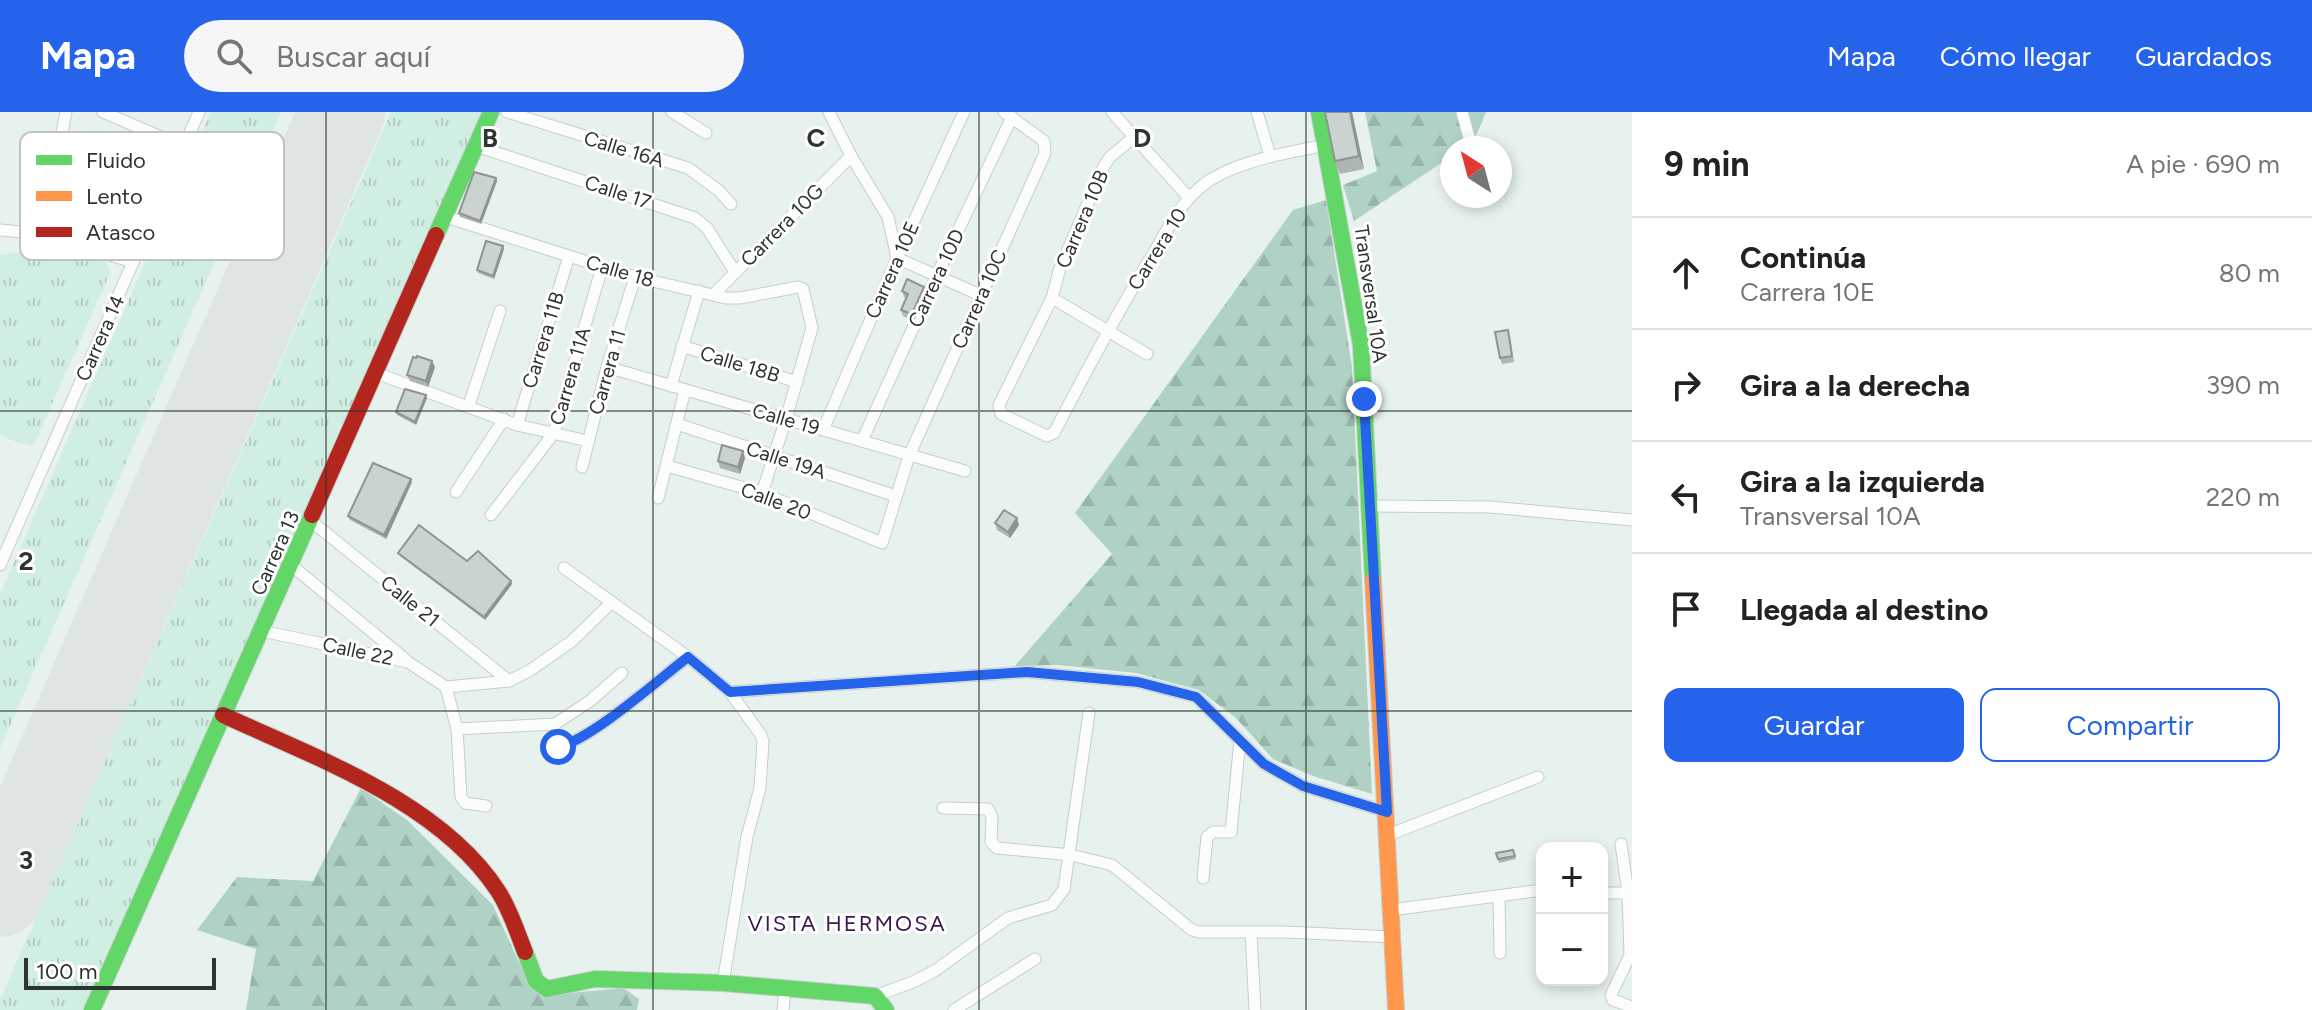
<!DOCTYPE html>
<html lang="es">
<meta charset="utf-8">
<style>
:root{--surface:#fff;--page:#f6f6f6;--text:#222;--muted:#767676;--line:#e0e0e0;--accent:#2563eb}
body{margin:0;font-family:Figtree,sans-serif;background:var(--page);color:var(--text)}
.controls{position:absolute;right:24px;bottom:24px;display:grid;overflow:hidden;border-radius:16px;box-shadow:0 4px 12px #0003}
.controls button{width:72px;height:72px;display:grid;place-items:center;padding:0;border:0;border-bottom:2px solid var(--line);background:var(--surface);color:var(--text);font:40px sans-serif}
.compass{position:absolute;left:1440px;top:24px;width:72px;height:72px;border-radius:50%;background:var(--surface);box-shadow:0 4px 12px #0003;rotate:324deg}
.scale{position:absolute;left:24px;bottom:20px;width:192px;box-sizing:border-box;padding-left:8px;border:4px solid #2d3431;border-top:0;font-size:22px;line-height:28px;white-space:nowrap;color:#2d3431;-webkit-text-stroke:6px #fff;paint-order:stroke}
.stop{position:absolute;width:24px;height:24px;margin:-18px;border:6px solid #2563eb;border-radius:50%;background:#fff}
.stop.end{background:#2563eb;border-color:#fff;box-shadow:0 2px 8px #0008}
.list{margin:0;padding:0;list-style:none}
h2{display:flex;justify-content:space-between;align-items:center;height:104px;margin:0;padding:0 32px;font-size:34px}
h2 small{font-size:26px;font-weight:400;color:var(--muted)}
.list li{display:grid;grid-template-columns:52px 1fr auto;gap:24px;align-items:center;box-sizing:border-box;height:112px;padding:0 32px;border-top:2px solid var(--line)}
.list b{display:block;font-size:30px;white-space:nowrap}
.list p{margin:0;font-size:26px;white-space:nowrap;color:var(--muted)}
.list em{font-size:26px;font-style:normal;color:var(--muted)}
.actions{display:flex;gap:16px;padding:24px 32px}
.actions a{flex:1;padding:18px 0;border:2px solid var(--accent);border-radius:16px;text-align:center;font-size:28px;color:var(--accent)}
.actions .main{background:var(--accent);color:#fff}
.icon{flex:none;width:44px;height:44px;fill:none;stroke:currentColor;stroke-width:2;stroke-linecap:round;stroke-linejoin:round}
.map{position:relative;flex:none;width:1632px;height:898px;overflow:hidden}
header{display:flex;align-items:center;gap:48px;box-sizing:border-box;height:112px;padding:0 40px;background:var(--accent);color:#fff}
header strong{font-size:38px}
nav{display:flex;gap:44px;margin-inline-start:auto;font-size:28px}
.search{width:560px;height:72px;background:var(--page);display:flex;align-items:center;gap:20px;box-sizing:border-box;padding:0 28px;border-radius:44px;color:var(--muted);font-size:30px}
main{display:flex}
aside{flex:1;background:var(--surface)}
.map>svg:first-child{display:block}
.grass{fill:url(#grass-tufts)}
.forest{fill:url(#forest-firs)}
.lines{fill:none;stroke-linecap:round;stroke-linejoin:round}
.runway{stroke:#dee5e2;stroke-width:86}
.street-casing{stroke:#c6cecb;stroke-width:13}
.fast-casing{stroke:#c6cecb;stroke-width:18}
.slow-casing{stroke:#c6cecb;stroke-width:18}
.jam-casing{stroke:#c6cecb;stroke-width:18}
.street{stroke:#fbfdfc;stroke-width:11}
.fast{stroke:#63d668;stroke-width:16}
.slow{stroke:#ff974d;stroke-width:16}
.jam{stroke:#b3261e;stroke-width:16}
.wall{fill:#afb5b3}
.shaded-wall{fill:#8e9492}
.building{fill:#cbd3d0;stroke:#8e9492;stroke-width:2}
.route{stroke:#2563eb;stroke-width:10}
.grid{fill:none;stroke:#2d3431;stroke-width:2;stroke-opacity:0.55}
.labels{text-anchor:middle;stroke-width:6;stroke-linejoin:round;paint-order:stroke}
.street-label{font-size:20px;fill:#2d3431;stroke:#fff}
.neighbourhood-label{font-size:22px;letter-spacing:2px;fill:#3a1950;stroke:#fff}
.key{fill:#fff;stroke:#c0c2c1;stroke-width:2}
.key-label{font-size:22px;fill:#2d3431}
.grid-label{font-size:26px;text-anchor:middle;font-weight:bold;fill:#2d3431;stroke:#fff;stroke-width:6;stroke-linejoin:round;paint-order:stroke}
</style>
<header>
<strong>Mapa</strong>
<div class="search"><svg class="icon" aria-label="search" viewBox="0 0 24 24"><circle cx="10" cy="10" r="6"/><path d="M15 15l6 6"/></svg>Buscar aquí</div>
<nav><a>Mapa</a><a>Cómo llegar</a><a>Guardados</a></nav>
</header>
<main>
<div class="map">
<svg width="1632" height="898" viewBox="0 0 1632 898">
<defs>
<pattern id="grass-tufts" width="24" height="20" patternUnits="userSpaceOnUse" patternTransform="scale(2)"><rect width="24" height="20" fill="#d0eee2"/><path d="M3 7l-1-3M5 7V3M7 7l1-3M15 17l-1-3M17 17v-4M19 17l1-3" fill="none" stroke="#b3cdc2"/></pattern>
<pattern id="forest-firs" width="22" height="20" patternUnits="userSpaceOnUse" patternTransform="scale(2)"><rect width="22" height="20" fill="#b0d2c5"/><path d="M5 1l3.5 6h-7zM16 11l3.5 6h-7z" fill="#98b5aa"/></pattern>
</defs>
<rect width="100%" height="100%" fill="#e7f2ee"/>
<g class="grass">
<polygon points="211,0 281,0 0,636 0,482"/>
<polygon points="391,0 485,0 215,600 85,898 0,898 0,888"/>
<polygon points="91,129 111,159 33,335 0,323 0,143"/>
</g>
<g class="forest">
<path d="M 1365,0 L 1486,0 C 1478,19 1475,36 1452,36 L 1452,44 L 1354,109 L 1343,73 L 1377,59 Z"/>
<polygon points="1326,88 1352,255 1372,682 1313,664 1273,647 1236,606 1199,578 1136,561 1058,553 1015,554 1112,442 1075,401 1293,98"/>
<polygon points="361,676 407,708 493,793 526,866 549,883 623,876 639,887 637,898 246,898 256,837 197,818 237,765 313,769"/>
</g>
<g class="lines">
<polyline class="runway" points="0,782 342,0"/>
<defs>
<g id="street">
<polyline points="103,0 184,35"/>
<polyline points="507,0 688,56 718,78 731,92"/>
<polyline points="672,0 706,21"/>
<polyline points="829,0 851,44 888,105 897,146 980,183"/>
<polyline points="1112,0 1189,86"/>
<polyline points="1257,0 1270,44"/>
<polyline points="1462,0 1472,36"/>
<polyline points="1133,26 1110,45 1104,54 1060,156 1052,186 1147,242"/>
<polyline points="476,34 695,106 707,116 735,160"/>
<polyline points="446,105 635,165 726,186 740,186 798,175 803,177 812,216 786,307 762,381"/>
<polyline points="0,118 42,122 133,150"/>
<polyline points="42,122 66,0"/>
<polyline points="713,183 851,44"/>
<path d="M 1052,186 L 999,293 L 1001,302 L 1047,324 L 1054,321 C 1083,265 1113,209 1145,155 C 1166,122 1183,79 1221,62 C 1253,46 1291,40 1326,33"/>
<polyline points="682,234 797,270"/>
<polyline points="607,255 965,359"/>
<polyline points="376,261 517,313 588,329"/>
<polyline points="671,274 699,179"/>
<polyline points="469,293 500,199"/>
<polyline points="677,312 896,384"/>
<polyline points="517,313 569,144"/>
<polyline points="823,318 897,146 964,0"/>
<polyline points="862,329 936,165 1012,5"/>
<polyline points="667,354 762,381 882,431 909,344 1045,41 1044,29 1004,0"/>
<polyline points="582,355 607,255 635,165"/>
<polyline points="456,380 504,307"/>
<polyline points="658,386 685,278"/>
<polyline points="1370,394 1490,395 1632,408"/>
<polyline points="491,403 554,321 602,155"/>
<polyline points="311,409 509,569"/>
<polyline points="0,453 199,0"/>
<polyline points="291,453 405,547"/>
<polyline points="564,456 688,545 730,580 761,623 763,630 760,676 747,725 723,871"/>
<polyline points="262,519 408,550 446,575 509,569 529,559 572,529 612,490"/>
<polyline points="446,575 457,617 461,685 465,691 486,694"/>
<polyline points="730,580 1027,560 1138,570 1196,585 1264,652 1303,674 1387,700"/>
<polyline points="457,617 555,612 590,589 622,561"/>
<path d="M 558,635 C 592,627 658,568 688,545"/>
<polyline points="943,696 988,697 992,705 991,730 997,736 1071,743 1112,753 1192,818 1199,820 1286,820 1392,825"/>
<polyline points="1388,723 1538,665"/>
<polyline points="1621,732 1628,781 1630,843 1611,883 1613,888 1632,895"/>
<polyline points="1203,766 1207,725 1213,720 1231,720 1240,628"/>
<polyline points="1602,781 1628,781"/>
<polyline points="1499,784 1500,841"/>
<polyline points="1391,798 1542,778"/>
<polyline points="1251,820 1255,898"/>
<polyline points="875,884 913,870 936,858 1008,806 1052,793 1064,777 1089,601"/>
<polyline points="783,898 785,878"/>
<polyline points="954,898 1035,847"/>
</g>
<g id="fast">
<polyline points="1319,0 1361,233 1373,468"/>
<polyline points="436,123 491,0"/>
<polyline points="525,840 536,869 547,877 595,867 723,871 875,884 886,898"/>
<polyline points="92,898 312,403"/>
</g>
<polyline id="slow" points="1373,468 1396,898"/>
<g id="jam">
<polyline points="312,403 436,123"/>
<path d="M 223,603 C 316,646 440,690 498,779 C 510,797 517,820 525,840"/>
</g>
</defs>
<use href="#street" class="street-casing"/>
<use href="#fast" class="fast-casing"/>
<use href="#slow" class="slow-casing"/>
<use href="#jam" class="jam-casing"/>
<use href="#street" class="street"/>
<use href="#fast" class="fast"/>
<use href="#slow" class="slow"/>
<use href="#jam" class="jam"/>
</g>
<g class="wall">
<polygon points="1325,0 1352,0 1364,57 1340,62 1335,49"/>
<polygon points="496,66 497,69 481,112 460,105 459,101"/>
<polygon points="504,137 494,167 478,161 477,158"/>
<polygon points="902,179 926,181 914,209 903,204 901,198 906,186 904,185"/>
<polygon points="1508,218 1510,224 1514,250 1502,252 1500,246"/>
<polygon points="435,255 428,275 410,269 407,263"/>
<polygon points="426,283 427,286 416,313 397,303 396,300"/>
<polygon points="745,346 740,362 720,356 718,349"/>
<polygon points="412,370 386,427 350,408 348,404"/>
<polygon points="995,411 1019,413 1010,426 997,418"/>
<polygon points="398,441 467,449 511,469 512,472 485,508 400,444"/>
<polygon points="1513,738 1516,747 1499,751 1496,741"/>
</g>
<g class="shaded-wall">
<polygon points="1350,0 1352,0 1364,57 1359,44"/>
<polygon points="496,66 497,69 481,112 480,109"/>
<polygon points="503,134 504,137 494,167 493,164"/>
<polygon points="924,175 926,181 914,209 912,202"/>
<polygon points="432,249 435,255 428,275 426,269"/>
<polygon points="426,283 427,286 416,313 415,310"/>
<polygon points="743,339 745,346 740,362 738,355"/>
<polygon points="411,367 412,370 386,427 384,423"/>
<polygon points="1017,406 1019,413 1010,426 1008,420"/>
<polygon points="511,469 512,472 485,508 484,505"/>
</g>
<g class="building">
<polygon points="1325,0 1350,0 1359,44 1335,49"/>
<polygon points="474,60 496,66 480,109 459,101"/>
<polygon points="486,129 503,134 493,164 477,158"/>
<polygon points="907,167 924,175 912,202 901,198 908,182 902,179"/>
<polygon points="1508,218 1512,244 1500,246 1495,220"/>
<polygon points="417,244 432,249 426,269 407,263 413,245 416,246"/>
<polygon points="405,277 426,283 415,310 396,300"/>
<polygon points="722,333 743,339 738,355 718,349"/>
<polygon points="373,351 411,367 384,423 348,404"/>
<polygon points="1004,398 1017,406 1008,420 995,411"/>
<polygon points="419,413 467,449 478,439 511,469 484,505 398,441"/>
<polygon points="1513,738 1515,744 1498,747 1496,741"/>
</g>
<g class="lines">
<path class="route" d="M 558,635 C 592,627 658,568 688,545 L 730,580 L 1027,560 L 1138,570 L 1196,585 L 1264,652 L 1303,674 L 1387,700 L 1364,287"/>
</g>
<path class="grid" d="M 326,0 L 326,898M 653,0 L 653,898M 979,0 L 979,898M 1306,0 L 1306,898M 0,299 L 1632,299M 0,599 L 1632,599"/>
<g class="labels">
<g class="street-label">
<text transform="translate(624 37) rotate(17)" y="7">Calle 16A</text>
<text transform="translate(618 80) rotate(18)" y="7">Calle 17</text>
<text transform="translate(1082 107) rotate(-67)" y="7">Carrera 10B</text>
<text transform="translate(782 113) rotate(-45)" y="7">Carrera 10G</text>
<text transform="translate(1157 137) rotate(-58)" y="7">Carrera 10</text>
<text transform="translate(892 158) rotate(-66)" y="7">Carrera 10E</text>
<text transform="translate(620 159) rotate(16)" y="7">Calle 18</text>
<text transform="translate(936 166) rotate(-65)" y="7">Carrera 10D</text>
<text transform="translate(1371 182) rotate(82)" y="7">Transversal 10A</text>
<text transform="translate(979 187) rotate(-66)" y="7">Carrera 10C</text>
<text transform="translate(100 226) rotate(-66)" y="7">Carrera 14</text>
<text transform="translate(543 228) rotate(-73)" y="7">Carrera 11B</text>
<text transform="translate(740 252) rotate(17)" y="7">Calle 18B</text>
<text transform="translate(607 260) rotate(-74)" y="7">Carrera 11</text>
<text transform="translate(570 264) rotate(-74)" y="7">Carrera 11A</text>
<text transform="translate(786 307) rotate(16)" y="7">Calle 19</text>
<text transform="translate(786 348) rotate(18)" y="7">Calle 19A</text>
<text transform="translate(776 389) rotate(20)" y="7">Calle 20</text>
<text transform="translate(275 441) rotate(-66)" y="7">Carrera 13</text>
<text transform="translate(410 489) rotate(39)" y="7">Calle 21</text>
<text transform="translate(358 539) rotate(12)" y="7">Calle 22</text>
</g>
<g class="neighbourhood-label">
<text x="847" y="819">VISTA HERMOSA</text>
</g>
</g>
<rect x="20" y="20" width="264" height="128" rx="12" class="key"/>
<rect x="36" y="43" width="36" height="10" fill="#63d668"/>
<rect x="36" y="79" width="36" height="10" fill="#ff974d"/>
<rect x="36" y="115" width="36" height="10" fill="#b3261e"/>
<g class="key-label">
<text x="86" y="56">Fluido</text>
<text x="86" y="92">Lento</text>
<text x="86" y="128">Atasco</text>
</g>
<g class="grid-label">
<text x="490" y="35">B</text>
<text x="816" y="35">C</text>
<text x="1142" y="35">D</text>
<text x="26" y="458">2</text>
<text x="26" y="757">3</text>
</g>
</svg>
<div class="controls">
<button>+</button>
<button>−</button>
</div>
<svg class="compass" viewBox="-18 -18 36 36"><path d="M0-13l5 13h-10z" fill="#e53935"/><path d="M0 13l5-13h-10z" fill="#767676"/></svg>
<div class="scale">100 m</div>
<div class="stop" style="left:558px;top:635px"></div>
<div class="stop end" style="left:1364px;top:287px"></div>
</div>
<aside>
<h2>9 min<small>A pie · 690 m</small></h2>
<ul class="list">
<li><svg class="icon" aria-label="ahead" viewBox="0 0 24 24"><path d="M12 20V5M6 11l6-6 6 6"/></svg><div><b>Continúa</b><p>Carrera 10E</p></div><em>80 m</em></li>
<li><svg class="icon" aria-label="right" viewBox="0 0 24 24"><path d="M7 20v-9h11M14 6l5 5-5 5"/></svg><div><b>Gira a la derecha</b></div><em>390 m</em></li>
<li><svg class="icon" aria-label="left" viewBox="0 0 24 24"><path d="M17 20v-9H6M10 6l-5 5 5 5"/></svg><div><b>Gira a la izquierda</b><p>Transversal 10A</p></div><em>220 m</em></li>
<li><svg class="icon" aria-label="arrive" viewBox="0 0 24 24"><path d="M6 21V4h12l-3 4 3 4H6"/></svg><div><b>Llegada al destino</b></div></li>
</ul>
<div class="actions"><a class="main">Guardar</a><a>Compartir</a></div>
</aside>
</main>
